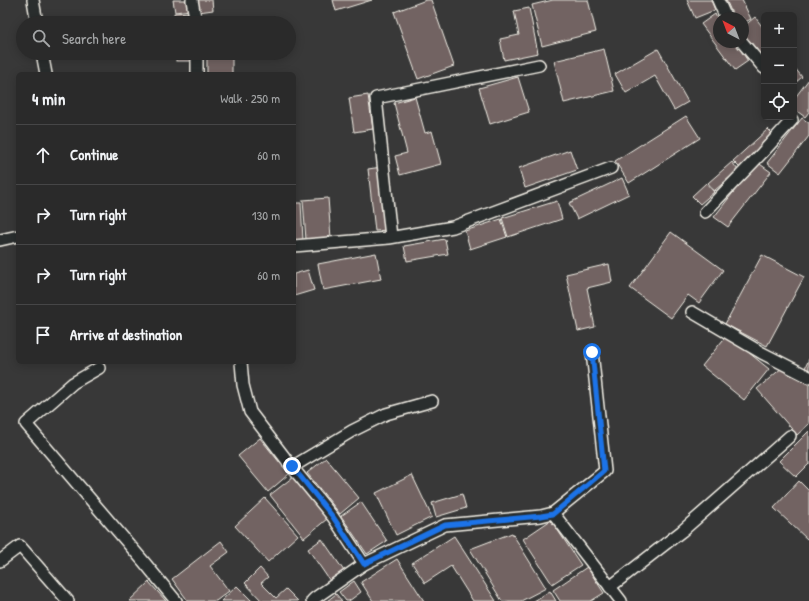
<!DOCTYPE html>
<meta charset="utf-8">
<style>
:root{--surface:#2a2a2a;--page:#323232;--text:#f1f3f6;--muted:#a5a7a8;--line:#464647}
body{margin:0;font-family:"Patrick Hand",sans-serif;background:var(--page);color:var(--text)}
.controls{position:absolute;right:12px;top:12px;display:grid;overflow:hidden;border-radius:6px;box-shadow:0 2px 10px #0003}
.controls button{width:36px;height:36px;display:grid;place-items:center;padding:0;border:0;border-bottom:1px solid var(--line);background:var(--surface);color:var(--text);font:20px sans-serif}
.compass{position:absolute;left:713px;top:12px;width:36px;height:36px;border-radius:50%;background:var(--surface);box-shadow:0 2px 10px #0003;rotate:318deg}
.stop{position:absolute;width:12px;height:12px;margin:-9px;border:3px solid #1a73e8;border-radius:50%;background:#fff}
.stop.end{background:#1a73e8;border-color:#fff;box-shadow:0 1px 4px #0008}
.list{margin:0;padding:0;list-style:none}
h2{display:flex;justify-content:space-between;align-items:center;height:52px;margin:0;padding:0 16px;font-size:17px}
h2 small{font-size:13px;font-weight:400;color:var(--muted)}
.list li{display:grid;grid-template-columns:26px 1fr auto;gap:12px;align-items:center;box-sizing:border-box;height:60px;padding:0 16px;border-top:1px solid var(--line)}
.list b{display:block;font-size:15px;white-space:nowrap}
.list em{font-size:13px;font-style:normal;color:var(--muted)}
.icon{flex:none;width:22px;height:22px;fill:none;stroke:currentColor;stroke-width:2;stroke-linecap:round;stroke-linejoin:round}
.map{position:relative;flex:none;width:809px;height:601px;overflow:hidden}
.search{position:absolute;background:var(--surface);box-shadow:0 2px 10px #0003;left:16px;top:16px;width:280px;height:44px;display:flex;align-items:center;gap:10px;box-sizing:border-box;padding:0 14px;border-radius:22px;color:var(--muted);font-size:15px}
.panel{position:absolute;background:var(--surface);box-shadow:0 2px 10px #0003;left:16px;top:72px;width:280px;height:292px;border-radius:6px}
.map>svg:first-child{display:block}
.building{fill:#726362;stroke:#f4f1e8}
.lines{fill:none;stroke-linecap:round;stroke-linejoin:round}
.street-casing{stroke:#f4f1e8;stroke-width:14}
.street{stroke:#2a2d2e;stroke-width:11}
.route{stroke:#1a73e8;stroke-width:5}
</style>
<div class="map">
<svg width="809" height="601" viewBox="0 0 809 601">
<rect width="100%" height="100%" fill="#383838"/>
<filter id="ink" filterUnits="userSpaceOnUse"><feTurbulence type="fractalNoise" baseFrequency=".025" numOctaves="2"/><feDisplacementMap in="SourceGraphic" scale="8" xChannelSelector="R" yChannelSelector="G"/><feConvolveMatrix kernelMatrix="1 2 1 2 8 2 1 2 1" color-interpolation-filters="sRGB"/></filter>
<g filter="url(#ink)">
<g class="building">
<polygon points="173,0 188,0 190,10 175,12"/>
<polygon points="197,0 212,0 213,10 199,12"/>
<polygon points="333,0 372,0 336,11"/>
<polygon points="426,0 431,0 454,66 418,79 394,12"/>
<polygon points="553,0 588,0 596,32 542,46 532,5"/>
<polygon points="687,0 711,0 715,10 695,18"/>
<polygon points="726,0 742,0 751,19 743,23 743,18 734,18"/>
<polygon points="529,8 538,53 504,60 500,39 519,35 514,11"/>
<polygon points="190,12 190,23 175,23 174,13"/>
<polygon points="715,14 719,20 719,42 735,42 748,61 735,70 701,24"/>
<polygon points="755,17 764,29 764,58 743,33 743,27"/>
<polygon points="604,49 614,91 564,103 554,61"/>
<polygon points="658,49 688,102 674,110 655,76 626,93 615,74"/>
<rect x="176" y="53" width="16" height="8"/>
<rect x="207" y="53" width="25" height="21"/>
<polygon points="794,67 802,77 794,84"/>
<polygon points="518,77 529,112 490,124 479,88"/>
<polygon points="809,79 809,112 805,117 794,109 794,99"/>
<polygon points="368,95 373,129 354,132 349,98"/>
<polygon points="415,97 425,133 432,131 441,164 400,175 395,156 407,153 394,103"/>
<polygon points="686,116 700,138 629,183 615,161"/>
<polygon points="802,118 809,123 809,136 780,173 767,163"/>
<polygon points="768,129 775,136 740,168 733,161"/>
<polygon points="570,150 577,170 525,188 519,168"/>
<polygon points="732,162 738,170 714,191 708,183"/>
<polygon points="757,162 771,172 728,227 714,217"/>
<polygon points="382,167 388,230 375,231 368,169"/>
<polygon points="622,178 629,194 577,219 569,203"/>
<polygon points="706,183 714,192 700,204 692,196"/>
<polygon points="328,198 331,238 306,240 303,200"/>
<polygon points="557,201 562,219 508,237 502,218"/>
<polygon points="294,203 301,203 303,240 294,241"/>
<polygon points="501,219 507,237 470,249 465,231"/>
<polygon points="671,232 723,270 699,303 688,295 671,318 630,288"/>
<polygon points="445,239 448,254 407,261 404,246"/>
<polygon points="376,253 381,279 323,290 318,264"/>
<polygon points="762,255 804,277 767,346 725,324"/>
<polygon points="609,264 612,282 587,288 595,327 578,331 566,274"/>
<polygon points="308,270 314,290 294,296 294,274"/>
<polygon points="727,335 769,369 744,400 702,366"/>
<polygon points="809,359 809,370 805,368"/>
<polygon points="783,367 809,382 809,424 797,435 757,389"/>
<polygon points="809,431 809,464 796,477 779,461"/>
<polygon points="260,438 289,474 268,492 238,456"/>
<polygon points="326,458 359,498 340,514 307,473"/>
<polygon points="412,475 432,517 396,535 376,493"/>
<polygon points="293,477 327,519 304,538 270,495"/>
<polygon points="799,481 809,491 809,537 807,539 774,508"/>
<polygon points="462,494 466,508 436,517 432,503"/>
<polygon points="265,498 298,535 268,562 235,526"/>
<polygon points="361,502 387,541 367,554 341,516"/>
<polygon points="551,520 581,565 552,584 523,539"/>
<polygon points="512,533 546,588 521,601 502,601 470,549"/>
<polygon points="454,536 496,601 473,601 451,566 425,583 412,563"/>
<polygon points="322,539 344,571 330,581 308,549"/>
<polygon points="221,541 229,552 210,566 229,591 216,601 188,601 172,579"/>
<polygon points="397,559 424,601 373,601 361,582"/>
<polygon points="587,567 604,593 591,601 560,601 553,590"/>
<polygon points="260,568 268,577 261,583 276,598 286,589 298,601 262,601 245,583"/>
<polygon points="354,581 361,592 349,601 346,601 339,592"/>
<polygon points="149,582 166,601 129,601"/>
<polygon points="237,586 252,601 221,601"/>
<polygon points="550,591 556,601 534,601"/>
<polygon points="336,594 342,601 327,601"/>
</g>
<g class="lines">
<defs>
<g id="street">
<polyline points="33,0 37,23"/>
<polyline points="192,0 196,23"/>
<polyline points="718,0 726,18"/>
<polyline points="742,42 764,68"/>
<polyline points="42,53 46,74"/>
<polyline points="197,53 197,74"/>
<polyline points="705,212 762,153 792,120 789,117"/>
<polyline points="391,237 376,98 539,65"/>
<polyline points="0,240 18,236"/>
<polyline points="294,246 389,238 453,227 611,168"/>
<polyline points="692,312 762,353 809,377"/>
<polyline points="241,362 243,385 250,412 292,467"/>
<polyline points="99,368 73,383 26,424 144,562 176,601"/>
<polyline points="553,513 605,471 592,352"/>
<polyline points="0,561 20,546 68,601"/>
<polyline points="364,564 333,517 292,467 352,431 386,414 432,401"/>
<polyline points="610,587 682,531 790,436"/>
<polyline points="312,601 315,598 364,564 445,525 541,516 553,513 621,601"/>
</g>
</defs>
<use href="#street" class="street-casing"/>
<use href="#street" class="street"/>
</g>
</g>
<g class="lines" filter="url(#ink)">
<polyline class="route" points="292,466 333,517 364,564 445,525 541,516 553,514 604,471 592,352"/>
</g>
</svg>
<div class="controls">
<button>+</button>
<button>−</button>
<button><svg class="icon" aria-label="locate" viewBox="0 0 24 24"><circle cx="12" cy="12" r="6"/><path d="M12 2v4M12 18v4M2 12h4M18 12h4"/></svg></button>
</div>
<svg class="compass" viewBox="-18 -18 36 36"><path d="M0-13l5 13h-10z" fill="#e53935"/><path d="M0 13l5-13h-10z" fill="#a5a7a8"/></svg>
<div class="stop" style="left:592px;top:352px"></div>
<div class="stop end" style="left:292px;top:466px"></div>
<div class="search"><svg class="icon" aria-label="search" viewBox="0 0 24 24"><circle cx="10" cy="10" r="6"/><path d="M15 15l6 6"/></svg>Search here</div>
<section class="panel">
<h2>4 min<small>Walk · 250 m</small></h2>
<ul class="list">
<li><svg class="icon" aria-label="ahead" viewBox="0 0 24 24"><path d="M12 20V5M6 11l6-6 6 6"/></svg><div><b>Continue</b></div><em>60 m</em></li>
<li><svg class="icon" aria-label="right" viewBox="0 0 24 24"><path d="M7 20v-9h11M14 6l5 5-5 5"/></svg><div><b>Turn right</b></div><em>130 m</em></li>
<li><svg class="icon" aria-label="right" viewBox="0 0 24 24"><path d="M7 20v-9h11M14 6l5 5-5 5"/></svg><div><b>Turn right</b></div><em>60 m</em></li>
<li><svg class="icon" aria-label="arrive" viewBox="0 0 24 24"><path d="M6 21V4h12l-3 4 3 4H6"/></svg><div><b>Arrive at destination</b></div></li>
</ul>
</section>
</div>
